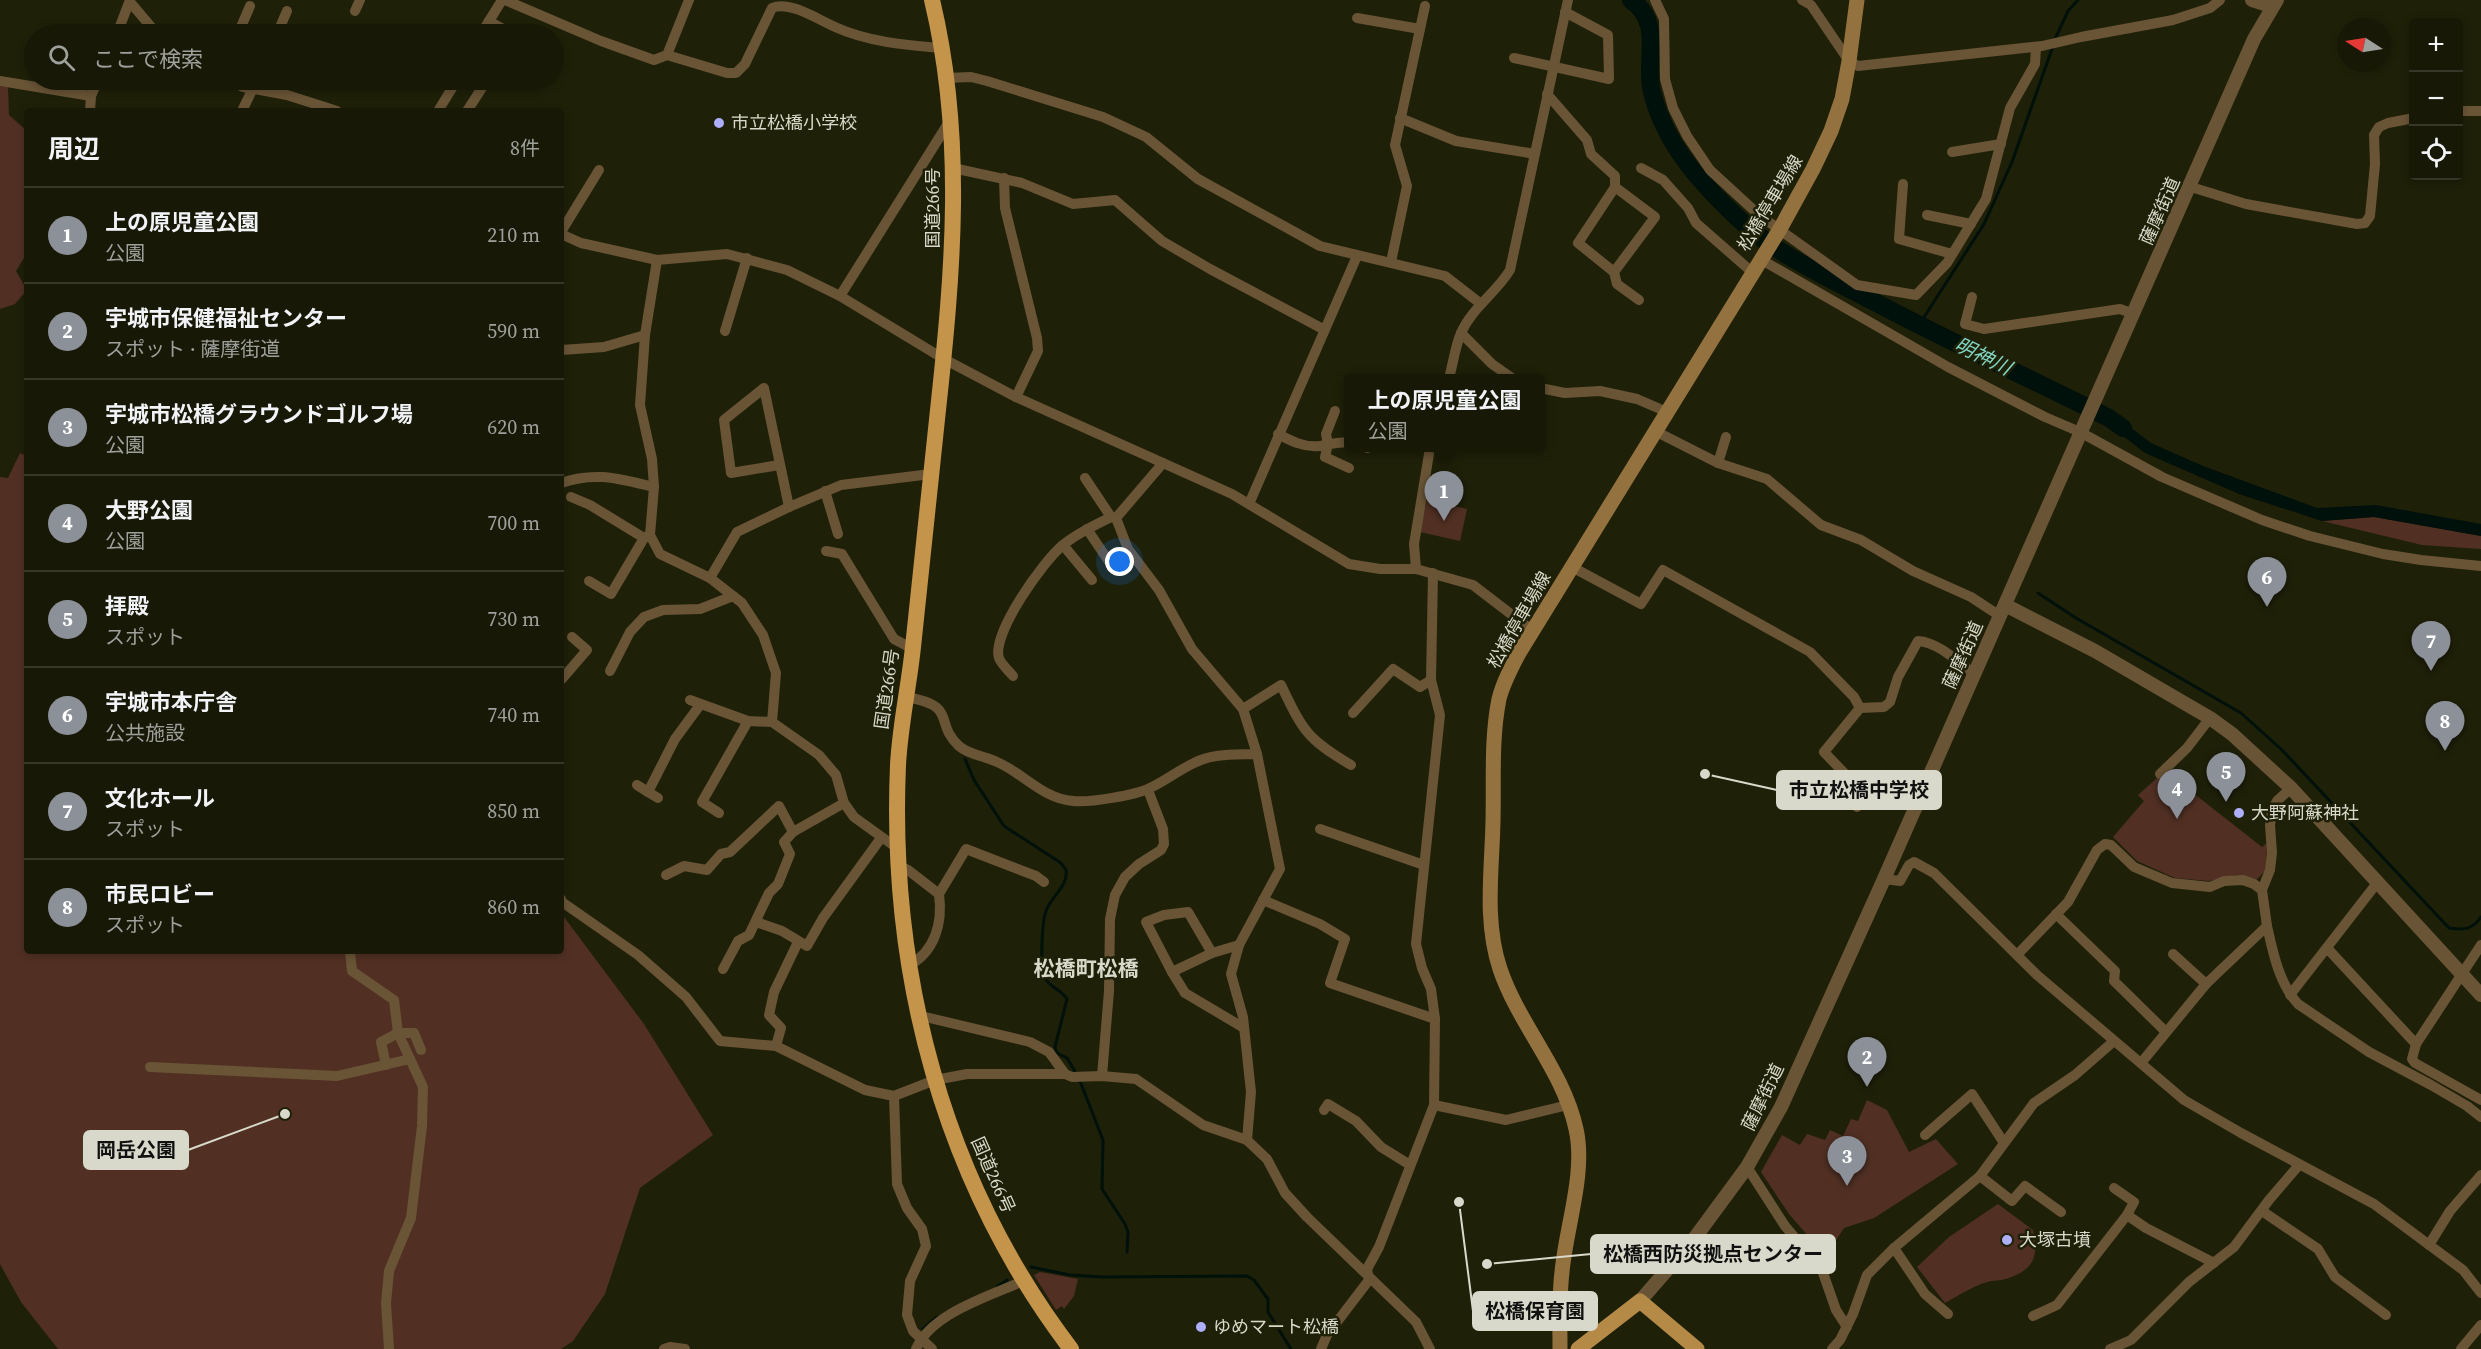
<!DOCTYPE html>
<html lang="ja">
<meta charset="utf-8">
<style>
:root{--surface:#171806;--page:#242514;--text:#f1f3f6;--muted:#9ea09b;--line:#363728;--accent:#8c9099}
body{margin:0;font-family:"Source Serif 4","Noto Sans JP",serif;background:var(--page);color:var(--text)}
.controls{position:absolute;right:18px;top:18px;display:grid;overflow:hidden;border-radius:6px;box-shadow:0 3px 9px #0003}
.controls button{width:54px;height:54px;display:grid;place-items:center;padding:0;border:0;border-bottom:2px solid var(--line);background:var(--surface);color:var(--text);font:30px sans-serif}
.compass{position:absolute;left:2337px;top:18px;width:54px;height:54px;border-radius:50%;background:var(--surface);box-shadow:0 3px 9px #0003;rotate:282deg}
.you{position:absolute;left:1120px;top:562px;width:21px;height:21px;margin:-15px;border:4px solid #fff;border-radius:50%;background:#1a73e8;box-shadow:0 0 0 9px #1a73e833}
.badge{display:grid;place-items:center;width:39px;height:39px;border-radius:50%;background:var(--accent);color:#fff;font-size:20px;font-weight:700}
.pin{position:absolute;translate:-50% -50px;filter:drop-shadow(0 2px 3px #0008)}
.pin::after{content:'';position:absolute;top:32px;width:21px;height:18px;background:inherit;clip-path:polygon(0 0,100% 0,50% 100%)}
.popup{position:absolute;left:1344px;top:374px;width:201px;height:78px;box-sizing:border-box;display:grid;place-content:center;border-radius:6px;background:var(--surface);filter:drop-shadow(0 2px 4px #0005);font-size:20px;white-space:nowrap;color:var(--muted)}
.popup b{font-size:22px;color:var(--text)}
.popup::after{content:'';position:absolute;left:50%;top:100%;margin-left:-12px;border:12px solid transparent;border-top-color:var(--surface)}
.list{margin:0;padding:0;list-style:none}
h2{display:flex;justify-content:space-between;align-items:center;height:78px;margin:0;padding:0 24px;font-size:26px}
h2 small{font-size:20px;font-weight:400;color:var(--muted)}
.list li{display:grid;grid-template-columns:39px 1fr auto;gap:18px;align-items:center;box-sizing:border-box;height:96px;padding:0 24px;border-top:2px solid var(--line)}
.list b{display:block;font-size:22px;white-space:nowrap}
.list p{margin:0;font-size:20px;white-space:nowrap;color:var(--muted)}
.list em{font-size:20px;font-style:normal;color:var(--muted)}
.icon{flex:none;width:33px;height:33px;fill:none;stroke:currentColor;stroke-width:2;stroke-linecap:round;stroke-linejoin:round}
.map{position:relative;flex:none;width:2481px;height:1349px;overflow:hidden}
.search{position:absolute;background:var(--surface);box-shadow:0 3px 9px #0003;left:24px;top:24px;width:540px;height:66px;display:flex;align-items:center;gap:15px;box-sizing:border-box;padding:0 21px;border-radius:33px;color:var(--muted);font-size:22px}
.panel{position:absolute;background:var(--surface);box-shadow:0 3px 9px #0003;left:24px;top:108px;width:540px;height:846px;border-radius:6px}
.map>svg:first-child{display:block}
.green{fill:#513023}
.water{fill:#00100b}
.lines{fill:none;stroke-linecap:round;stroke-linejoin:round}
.stream{stroke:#00100b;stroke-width:3}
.river{stroke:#00100b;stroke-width:18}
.minor{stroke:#695436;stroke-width:10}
.tertiary{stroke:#695436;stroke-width:14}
.secondary{stroke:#947240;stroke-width:15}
.primary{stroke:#b58a47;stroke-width:15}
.trunk{stroke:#c4944a;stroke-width:16}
.poi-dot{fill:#adaffb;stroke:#1f2008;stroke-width:2}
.labels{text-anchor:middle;stroke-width:5;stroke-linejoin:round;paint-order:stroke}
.poi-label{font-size:18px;fill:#d8d9ca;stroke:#1f2008;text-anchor:start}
.street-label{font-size:18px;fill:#d8d9ca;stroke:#1f2008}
.water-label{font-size:20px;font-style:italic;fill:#81d6c4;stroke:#1f2008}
.quarter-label{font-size:21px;font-weight:bold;fill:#d8d9ca;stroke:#1f2008}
.leader{fill:none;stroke:#d8d9ca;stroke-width:2}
.callout-dot{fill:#d8d9ca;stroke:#1f2008;stroke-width:2}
.callout{fill:#d8d9ca;stroke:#d8d9ca;stroke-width:2}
.callout-label{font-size:20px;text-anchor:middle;font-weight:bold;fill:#111}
</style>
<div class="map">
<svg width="2481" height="1349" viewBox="0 0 2481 1349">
<rect width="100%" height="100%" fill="#1f2008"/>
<g class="green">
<polygon points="0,86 8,87 9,115 27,131 27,253 16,271 27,290 15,304 0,309"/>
<polygon points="20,453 27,456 27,951 561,951 561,913 644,1024 713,1135 640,1188 605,1294 573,1341 561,1349 58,1349 21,1302 0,1264 0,477 8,478"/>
<polygon points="1427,500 1467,509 1460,541 1420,532"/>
<polygon points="2374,517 2481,536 2481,549 2422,545 2322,521"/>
<polygon points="2165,771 2262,847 2267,843 2266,870 2256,880 2236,875 2209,881 2175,878 2137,861 2113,837 2144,801 2138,795"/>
<polygon points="1867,1100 1887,1110 1909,1152 1936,1139 1958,1164 1874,1218 1844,1228 1829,1251 1822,1252 1789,1214 1761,1172 1782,1135 1800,1145 1807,1134 1825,1140 1830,1130 1843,1136 1851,1119 1858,1121"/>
<path d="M 1998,1204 L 2033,1230 C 2039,1257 2034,1270 2006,1279 C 2000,1281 1993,1280 1987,1282 C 1973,1286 1958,1296 1945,1303 L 1917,1267 L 1949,1237 Z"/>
<polygon points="1040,1272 1078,1279 1074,1296 1064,1309 1062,1306 1056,1310 1034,1275"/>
</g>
<polygon class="water" points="2106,409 2151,443 2203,466 2317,508 2376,505 2481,524 2481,536 2374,517 2322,521 2239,494 2145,453 2100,418"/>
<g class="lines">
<g class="stream">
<polyline points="2055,39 2068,11 2078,0"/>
<polyline points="1919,325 1984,224 2012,162 2053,46"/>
<path d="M 2038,593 L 2076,618 L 2241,713 L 2282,750 L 2449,928 C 2464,930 2472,930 2481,917"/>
<path d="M 965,759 L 974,780 L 1004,826 L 1061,863 L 1066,870 C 1069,885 1051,897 1046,911 C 1042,922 1040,966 1044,976 C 1049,988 1061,989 1067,999 L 1055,1047 L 1057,1053 L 1067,1058 L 1077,1075"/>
<polyline points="1080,1081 1103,1140 1102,1189 1125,1224 1128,1232 1127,1252"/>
<polyline points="1031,1267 1070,1275 1102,1277 1247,1276 1254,1280 1268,1299 1268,1312 1291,1349"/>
<polyline points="997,1287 1007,1280"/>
<polyline points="923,1329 937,1317"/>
</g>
<path class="river" d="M 1631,0 C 1664,23 1644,60 1652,92 C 1660,124 1678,154 1700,179 C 1722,204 1746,228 1773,246 C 1803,267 1837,282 1869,299 C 1948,341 2029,378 2109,418 L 2123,428"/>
<g class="minor">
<polyline points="505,0 601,41 654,60 667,55 689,0"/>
<polyline points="1655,0 1664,19 1665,79 1673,108 1687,136 1710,170 1759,215 1857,285 1916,295 1947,263 1986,199 2010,108 2035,64 2036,47"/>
<polyline points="1802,0 1811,5 1849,61 1858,66 2042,46 2081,37 2173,20 2210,8 2220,0"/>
<polyline points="130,2 152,28 161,34"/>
<polyline points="355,11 360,0"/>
<polyline points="1357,18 1420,29"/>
<polyline points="489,21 512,34"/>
<polyline points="117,34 130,0"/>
<polyline points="238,34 250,6"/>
<polyline points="277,34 287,11"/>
<polyline points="481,34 502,0"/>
<path d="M 667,55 L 727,73 L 736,73 L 745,64 L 772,8 C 789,0 819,20 835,27 C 868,42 906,45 941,48"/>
<polyline points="1514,58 1609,79 1608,35 1565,12"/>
<polyline points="946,78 971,77 987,81 1103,117 1146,137 1198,179 1320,246 1445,276 1481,304"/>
<polyline points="229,80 243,87 287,95 337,111"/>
<polyline points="0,81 91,96"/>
<polyline points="1547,94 1587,140 1591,154 1615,176 1615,187 1578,243 1614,272 1655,217 1615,187"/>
<polyline points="90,111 91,96 98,80"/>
<polyline points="242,111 257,80"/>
<polyline points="438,111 457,80"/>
<polyline points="467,111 487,80"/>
<polyline points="2458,111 2481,111"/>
<polyline points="1400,118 1456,141 1535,154"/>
<polyline points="1952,152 2001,144"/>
<polyline points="953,168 1022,183 1073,204 1115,200 1162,241 1210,269 1323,329"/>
<polyline points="1641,168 1663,180 1688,208 1696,223 1752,272"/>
<polyline points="1004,178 1005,208 1037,338 1038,351 1016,397"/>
<polyline points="1903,184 1899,239 1952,254"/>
<polyline points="2191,187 2246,204 2357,224 2365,223 2370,216 2375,164 2374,135 2379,127 2388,123 2414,118"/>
<polyline points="1927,215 1971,224"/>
<polyline points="561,232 599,170"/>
<polyline points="561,234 581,243 657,260 727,254 787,270 840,296 944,359 1016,397 1232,494 1349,564 1380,569 1416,569 1473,585 1533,631"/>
<polyline points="1760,259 1948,367 2045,417 2080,432 2162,477 2262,520 2310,536 2383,554 2421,560 2481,566"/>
<polyline points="657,260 645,335 640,405 652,459 654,487 650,535 660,554 710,578 742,603 763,635 776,673 772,722 819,755 836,775 844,803 854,817 897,848"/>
<polyline points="1391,262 1407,186 1395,145 1425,6"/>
<polyline points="1614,272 1617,284 1639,300"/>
<polyline points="840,296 949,122"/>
<polyline points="1972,297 1965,324 1984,329 2120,309 2134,314"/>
<polyline points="725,331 747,258"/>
<polyline points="1461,333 1492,364 1512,378"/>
<polyline points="561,350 604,347 645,335"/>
<path d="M 1449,378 C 1453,364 1455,347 1461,333 C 1472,308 1496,293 1510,270 L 1568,0"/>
<polyline points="1540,388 1565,393 1600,391 1637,399 1667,412"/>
<polyline points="1335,411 1326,434 1328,444 1325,457 1349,468"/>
<polyline points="1655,431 1718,463 1767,479 1821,525 1861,540 1913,571 1971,597 2000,616"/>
<path d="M 1278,434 C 1291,441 1305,448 1320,446 C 1330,445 1337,441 1348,443"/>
<polyline points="1367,448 1368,448"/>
<polyline points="1163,463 1116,518 1128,549 1159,590 1192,649 1243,709 1257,754 1280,869 1239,945 1231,974 1243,1017 1251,1092 1247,1140"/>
<polyline points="1718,463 1726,437"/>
<polyline points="779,465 731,473 724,420 764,388 789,507"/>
<polyline points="1085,478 1111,517 1116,518"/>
<path d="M 561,483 C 596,471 619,479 654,487"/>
<polyline points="825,491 838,534"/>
<polyline points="571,497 590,505 644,538"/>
<polyline points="1249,504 1357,256"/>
<polyline points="1087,529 1114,569"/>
<polyline points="1063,545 1092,580"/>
<polyline points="826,551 842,554 894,639 913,649"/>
<polyline points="1572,567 1641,604 1663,570 1810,652 1854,697 1860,708 1824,752 1847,776 1857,792 1857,807"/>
<polyline points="1416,569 1414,544 1430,448"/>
<polyline points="710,578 737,532 789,507 841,485 931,474"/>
<polyline points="589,581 611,594 644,538 650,535"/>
<polyline points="610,671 630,632 644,617 663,610 700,609 733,596"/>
<path d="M 1013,676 C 1009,671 1001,664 999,658 C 991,634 1044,560 1063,545 C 1077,533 1095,525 1111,517"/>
<polyline points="561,680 587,650 572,637"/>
<path d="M 906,697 C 959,706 933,722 959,746 C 969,755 985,756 997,762 C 1023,773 1043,799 1073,801 C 1089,803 1136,795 1150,788 C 1165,781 1179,770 1194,763 C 1213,753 1236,755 1257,754"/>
<polyline points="690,700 748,721 772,722"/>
<path d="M 1860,708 L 1884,707 L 1890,702 L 1898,677 L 1918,641 C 1938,642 1958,662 1974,674"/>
<path d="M 1243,709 L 1281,685 C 1303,731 1307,739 1351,765"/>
<polyline points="1353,713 1393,669 1420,687 1431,680"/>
<polyline points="2160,774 2187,748 2210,718"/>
<polyline points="637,785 648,792 675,739 700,705"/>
<polyline points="648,792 658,798"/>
<polyline points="719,813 702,802 748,721"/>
<polyline points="1320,829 1424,865"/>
<polyline points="898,865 908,870 939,894 966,849 1036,876 1044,882"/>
<polyline points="666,875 684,866 707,870 721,854 730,852 779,806 793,832 844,803"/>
<polyline points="1884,879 1900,881 1909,865 1914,862 1934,873 2037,975 2184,1100 2241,1133 2374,1204 2463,1270 2481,1293"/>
<polyline points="561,899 562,902 638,955 686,997 720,1041 776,1046 865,1090 894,1096 935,1080 967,1074 1065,1074 1072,1077 1102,1076 1136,1079 1203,1125 1247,1140 1267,1159 1285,1193 1307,1217 1416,1322 1430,1349"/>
<polyline points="1263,900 1320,924 1345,939 1330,983 1435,1019"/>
<polyline points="2056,914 2115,971 2114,981 2165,1031"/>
<polyline points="756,922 782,931 807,946 823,918 881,838"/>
<path d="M 2267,926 C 2273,953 2279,983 2298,1004 L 2369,1052 L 2431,1085 L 2467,1106 L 2481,1117"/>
<polyline points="1239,945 1212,953 1172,972 1185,993 1244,1028"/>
<polyline points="2481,945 2416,1044 2412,1059 2415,1063 2481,1100"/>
<polyline points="2327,948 2416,1044"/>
<polyline points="350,951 352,971 394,1000 398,1033 423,1087 422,1126 411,1218 389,1271 386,1303 389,1349"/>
<polyline points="2173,954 2206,984"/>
<polyline points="2017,955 2068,902 2097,850 2105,844 2111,845 2134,867 2172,883 2210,887 2224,881 2243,880 2254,884 2262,890"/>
<path d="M 908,966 C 935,952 943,923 939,894"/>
<polyline points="723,969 738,941 749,935 769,893 778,884 790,854 784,842 793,832"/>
<polyline points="1172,972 1146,922 1164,915 1188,912 1212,953"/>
<polyline points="2290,995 2377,883"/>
<polyline points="917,1015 1030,1042 1049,1052 1065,1074"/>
<polyline points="776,1046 781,1028 769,1015 774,992 798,942"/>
<polyline points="2141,1063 2206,984 2267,926 2262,890 2270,870 2272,853 2270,825 2272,811 2277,801 2291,788"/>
<polyline points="386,1065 381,1042 398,1033 414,1033 421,1050"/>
<polyline points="150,1067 337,1076 410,1059"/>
<polyline points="1102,1076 1109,991 1110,919 1115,895 1125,877 1139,864 1161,850 1164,844 1163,829 1148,790"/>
<polyline points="894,1096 897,1184 907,1208 922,1229 926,1246 910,1281 907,1315 913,1331 932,1349"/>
<polyline points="1434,1105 1506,1120 1568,1105"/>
<polyline points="1324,1110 1328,1104 1356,1121 1381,1147 1410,1165"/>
<polyline points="1925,1135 1972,1094 2004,1143"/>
<polyline points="1747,1167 1785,1226 1822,1270 1836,1310 1847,1327"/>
<polyline points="1980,1176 2012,1201 2025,1186 2061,1212"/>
<polyline points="2114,1188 2134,1202 2127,1215"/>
<polyline points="2262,1211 2318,1249 2335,1277 2386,1315"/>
<polyline points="2429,1245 2450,1211 2481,1175"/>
<polyline points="1894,1248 1925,1294 1948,1314"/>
<polyline points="2033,1316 2057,1305 2127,1215 2146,1228 2214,1263"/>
<polyline points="664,1349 670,1347 685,1349"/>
<path d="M 916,1349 C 931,1313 990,1296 1023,1281"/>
<polyline points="1321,1349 1327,1335 1369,1280 1367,1269 1379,1247 1434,1105 1435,1019 1431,989 1422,968 1416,944 1440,715 1431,680 1433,573"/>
<polyline points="1832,1349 1840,1340 1853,1314 1867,1275 1894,1248 1980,1176 2034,1103 2075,1075 2114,1041"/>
<polyline points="2110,1349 2131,1340 2189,1282 2234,1247 2269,1200 2299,1165"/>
<polyline points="2461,1349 2481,1325"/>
</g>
<g class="tertiary">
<polyline points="2252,0 2271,6"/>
<polyline points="2005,605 2095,651 2210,718 2232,734 2291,788 2481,995"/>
<polyline points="1640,1301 1694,1239 1747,1167 1781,1107 1884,879 2254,39 2277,0"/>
</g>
<path class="secondary" d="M 1560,1349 C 1560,1323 1559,1297 1562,1272 C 1566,1227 1586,1173 1576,1129 C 1563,1070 1519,1025 1500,969 C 1484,921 1492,871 1493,821 C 1494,781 1491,739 1499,699 C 1503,683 1511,668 1519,653 L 1780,229 L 1813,169 L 1831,131 L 1842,99 L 1849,61 L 1857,0"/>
<polyline class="primary" points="1578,1349 1640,1301 1697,1349"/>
<path class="trunk" d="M 932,0 C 965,137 953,272 938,410 C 929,489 922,568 913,647 C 909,686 900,725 898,765 C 889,974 943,1181 1071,1349"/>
</g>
<g class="poi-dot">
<circle cx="719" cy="123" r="6"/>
<circle cx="2239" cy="813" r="6"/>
<circle cx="2007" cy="1240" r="6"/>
<circle cx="1201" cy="1327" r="6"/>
</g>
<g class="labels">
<g class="poi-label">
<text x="731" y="129">市立松橋小学校</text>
<text x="2251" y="819">大野阿蘇神社</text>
<text x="2019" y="1246">大塚古墳</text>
<text x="1213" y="1333">ゆめマート松橋</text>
</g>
<g class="street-label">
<text transform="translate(1770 203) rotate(-59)" y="6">松橋停車場線</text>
<text transform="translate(933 208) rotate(-90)" y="6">国道266号</text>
<text transform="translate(2160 211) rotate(-66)" y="6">薩摩街道</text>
<text transform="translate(1519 620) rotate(-60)" y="6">松橋停車場線</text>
<text transform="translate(1963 655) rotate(-66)" y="6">薩摩街道</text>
<text transform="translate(887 689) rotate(-82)" y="6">国道266号</text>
<text transform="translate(1763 1097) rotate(-64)" y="6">薩摩街道</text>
<text transform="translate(993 1175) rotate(66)" y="6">国道266号</text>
</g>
<g class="water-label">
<text transform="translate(1983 356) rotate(26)" y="7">明神川</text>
</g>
<g class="quarter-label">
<text x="1086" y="976">松橋町松橋</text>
</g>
</g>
<path class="leader" d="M1705 774L1777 790M285 1114L188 1150M1487 1264L1591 1254M1459 1202L1473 1311"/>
<g class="callout-dot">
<circle cx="1705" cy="774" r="6"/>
<circle cx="285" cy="1114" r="6"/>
<circle cx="1487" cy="1264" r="6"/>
<circle cx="1459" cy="1202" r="6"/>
</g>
<g class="callout">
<rect x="1777" y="771" width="164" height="38" rx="6"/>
<rect x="84" y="1131" width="104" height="38" rx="6"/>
<rect x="1591" y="1235" width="244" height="38" rx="6"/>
<rect x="1473" y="1292" width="124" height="38" rx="6"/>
</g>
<g class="callout-label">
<text x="1859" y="797">市立松橋中学校</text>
<text x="136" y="1157">岡岳公園</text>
<text x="1713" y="1261">松橋西防災拠点センター</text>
<text x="1535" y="1318">松橋保育園</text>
</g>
</svg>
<div class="controls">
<button>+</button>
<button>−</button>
<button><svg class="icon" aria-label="locate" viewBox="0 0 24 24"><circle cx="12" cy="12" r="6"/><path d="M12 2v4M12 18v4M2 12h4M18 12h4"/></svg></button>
</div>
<svg class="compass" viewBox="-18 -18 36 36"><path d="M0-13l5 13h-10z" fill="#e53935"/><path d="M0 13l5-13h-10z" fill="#9ea09b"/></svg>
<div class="you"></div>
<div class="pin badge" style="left:1444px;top:521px">1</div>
<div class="popup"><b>上の原児童公園</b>公園</div>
<div class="pin badge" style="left:1867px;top:1087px">2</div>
<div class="pin badge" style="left:1847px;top:1186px">3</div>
<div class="pin badge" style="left:2177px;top:819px">4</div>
<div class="pin badge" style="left:2226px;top:802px">5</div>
<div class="pin badge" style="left:2267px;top:607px">6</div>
<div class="pin badge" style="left:2431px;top:671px">7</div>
<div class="pin badge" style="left:2445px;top:751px">8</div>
<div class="search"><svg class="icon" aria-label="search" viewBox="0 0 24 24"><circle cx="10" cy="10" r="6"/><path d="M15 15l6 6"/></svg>ここで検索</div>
<section class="panel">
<h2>周辺<small>8件</small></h2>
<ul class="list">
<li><span class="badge">1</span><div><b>上の原児童公園</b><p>公園</p></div><em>210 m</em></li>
<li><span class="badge">2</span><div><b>宇城市保健福祉センター</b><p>スポット · 薩摩街道</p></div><em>590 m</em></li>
<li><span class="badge">3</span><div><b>宇城市松橋グラウンドゴルフ場</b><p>公園</p></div><em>620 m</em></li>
<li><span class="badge">4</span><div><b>大野公園</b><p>公園</p></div><em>700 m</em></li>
<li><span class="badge">5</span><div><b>拝殿</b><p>スポット</p></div><em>730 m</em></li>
<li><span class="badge">6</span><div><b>宇城市本庁舎</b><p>公共施設</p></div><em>740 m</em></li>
<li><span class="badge">7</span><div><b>文化ホール</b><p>スポット</p></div><em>850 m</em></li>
<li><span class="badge">8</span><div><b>市民ロビー</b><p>スポット</p></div><em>860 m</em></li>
</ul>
</section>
</div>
